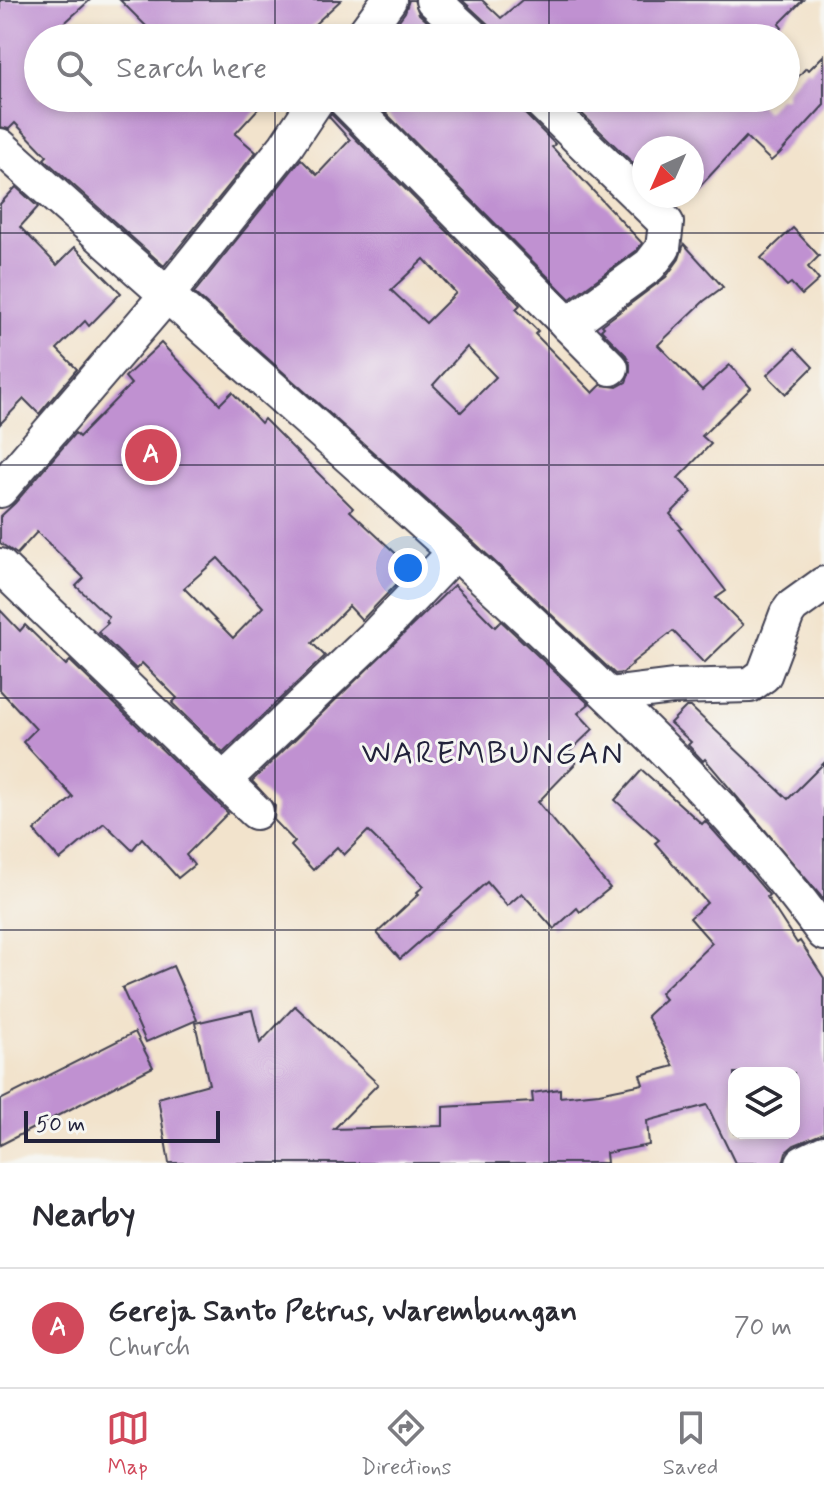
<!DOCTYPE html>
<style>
:root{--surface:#fff;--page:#f2f2f3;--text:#2b2b33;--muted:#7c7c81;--line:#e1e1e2;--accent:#d1495b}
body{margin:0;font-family:Mynerve,sans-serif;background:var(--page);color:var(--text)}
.controls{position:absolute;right:24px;bottom:24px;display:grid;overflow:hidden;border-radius:16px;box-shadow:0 4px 12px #0003}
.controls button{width:72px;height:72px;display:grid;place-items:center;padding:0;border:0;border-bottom:2px solid var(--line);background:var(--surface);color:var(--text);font:40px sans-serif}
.compass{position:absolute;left:632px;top:136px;width:72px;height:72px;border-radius:50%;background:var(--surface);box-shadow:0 4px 12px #0003;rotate:225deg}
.scale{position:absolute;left:24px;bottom:20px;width:196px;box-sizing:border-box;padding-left:8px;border:4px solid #22223b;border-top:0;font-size:22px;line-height:28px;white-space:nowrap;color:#22223b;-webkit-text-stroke:6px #f6f6f2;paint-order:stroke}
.you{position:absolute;left:408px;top:568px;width:28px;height:28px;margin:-20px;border:6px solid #fff;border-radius:50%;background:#1a73e8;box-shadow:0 0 0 12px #1a73e833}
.badge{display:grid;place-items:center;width:52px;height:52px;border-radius:50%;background:var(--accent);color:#fff;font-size:26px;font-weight:700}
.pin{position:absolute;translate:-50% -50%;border:4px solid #fff;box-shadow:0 2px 8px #0006}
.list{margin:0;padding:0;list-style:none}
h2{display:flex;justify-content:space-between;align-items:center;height:104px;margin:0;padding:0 32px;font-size:34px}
h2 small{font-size:26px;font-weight:400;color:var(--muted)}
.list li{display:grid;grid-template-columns:52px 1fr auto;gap:24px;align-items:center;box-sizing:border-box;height:120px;padding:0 32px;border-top:2px solid var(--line)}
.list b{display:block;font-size:30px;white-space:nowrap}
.list p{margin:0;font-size:26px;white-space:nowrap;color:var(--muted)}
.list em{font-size:26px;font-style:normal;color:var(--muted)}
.icon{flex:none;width:44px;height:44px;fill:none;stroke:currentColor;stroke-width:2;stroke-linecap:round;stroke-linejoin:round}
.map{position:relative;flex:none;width:824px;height:1163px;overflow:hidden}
.search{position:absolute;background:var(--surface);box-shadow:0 4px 12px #0003;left:24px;right:24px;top:24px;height:88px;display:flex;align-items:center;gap:20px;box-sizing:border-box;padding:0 28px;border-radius:44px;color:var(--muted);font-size:30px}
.sheet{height:224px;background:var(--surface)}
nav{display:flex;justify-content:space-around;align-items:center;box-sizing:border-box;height:112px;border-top:2px solid var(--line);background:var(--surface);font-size:22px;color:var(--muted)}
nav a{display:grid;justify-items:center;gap:4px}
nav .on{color:var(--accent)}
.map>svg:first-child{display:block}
.building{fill:#c091d1;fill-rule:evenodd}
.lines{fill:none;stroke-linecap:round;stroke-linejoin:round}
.minor-casing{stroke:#413f51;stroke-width:38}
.minor{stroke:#fff;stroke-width:34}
.grid{fill:none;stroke:#22223b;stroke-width:2;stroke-opacity:0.55}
.labels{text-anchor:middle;stroke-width:6;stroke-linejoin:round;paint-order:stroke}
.quarter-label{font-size:32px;letter-spacing:2px;fill:#22223b;stroke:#f6f6f2}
</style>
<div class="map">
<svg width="824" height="1163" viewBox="0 0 824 1163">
<rect width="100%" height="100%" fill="#f6f6f2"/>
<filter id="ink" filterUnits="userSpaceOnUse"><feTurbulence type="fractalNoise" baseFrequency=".0125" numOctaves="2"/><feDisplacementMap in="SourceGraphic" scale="16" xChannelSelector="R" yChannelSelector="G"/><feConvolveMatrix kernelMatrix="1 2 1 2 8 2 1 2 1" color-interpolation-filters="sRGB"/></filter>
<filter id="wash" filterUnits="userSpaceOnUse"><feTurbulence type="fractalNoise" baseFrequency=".006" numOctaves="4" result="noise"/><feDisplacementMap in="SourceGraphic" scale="32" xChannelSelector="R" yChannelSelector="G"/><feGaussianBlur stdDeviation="1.8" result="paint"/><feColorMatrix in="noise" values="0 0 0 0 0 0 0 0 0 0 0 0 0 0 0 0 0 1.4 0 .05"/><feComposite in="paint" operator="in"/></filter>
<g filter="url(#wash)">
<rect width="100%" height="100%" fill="#f2e3cc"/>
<g id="blocks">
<g class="building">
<polygon points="0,0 90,0 48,38 38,38 38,98 268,98 235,134 256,152 164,266 44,159 47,156 15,123 9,129 0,127"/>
<polygon points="120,0 341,0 300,38 158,38"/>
<polygon points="409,0 414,0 419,14 445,38 386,38 405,12"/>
<polygon points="462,0 482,0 501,18 522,0 803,0 779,24 782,28 772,38 493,38 488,24"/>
<polygon points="824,55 824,105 779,154 771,161 746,137 692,195 692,148 644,148 644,174 566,98 753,98 766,112 779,98 786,98 786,90 806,68 809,70"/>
<polygon points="371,98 518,98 523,112 555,144 552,147 642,243 636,251 570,299"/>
<path d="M 331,114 L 520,305 L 516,309 L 538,331 L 535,334 L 593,393 L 601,385 L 617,387 L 626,382 L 630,372 L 630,364 L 626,355 L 601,330 L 604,327 L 602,325 L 666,277 L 679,259 L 684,244 L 723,287 L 704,301 L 658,345 L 702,390 L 730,365 L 751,388 L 702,436 L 711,444 L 678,478 L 692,492 L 670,514 L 682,528 L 679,530 L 726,591 L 716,598 L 743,625 L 704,663 L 673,631 L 632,663 L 633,664 L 623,673 L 615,674 L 463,532 L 194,293 L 301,159 L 317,175 L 350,140 L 329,117 ZM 424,259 L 456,293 L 426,323 L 391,290 ZM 467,347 L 496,377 L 461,412 L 433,385 Z"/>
<polygon points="16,187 38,207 20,227 57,265 75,247 121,293 89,326 85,321 57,349 77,369 39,414 24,399 0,424 0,204"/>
<polygon points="793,228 819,256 808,267 819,280 802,295 791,283 787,286 761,258"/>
<path d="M 161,343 L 220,404 L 232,392 L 261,423 L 264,419 L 353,508 L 350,511 L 405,562 L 409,557 L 416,564 L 362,620 L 349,606 L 312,643 L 325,656 L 223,753 L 172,703 L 177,698 L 142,663 L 136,669 L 98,632 L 108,623 L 106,621 L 109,617 L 76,586 L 84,578 L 37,532 L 17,554 L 0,543 L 0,517 L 15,503 L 75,433 L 79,437 L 131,384 L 125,377 ZM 218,558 L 263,607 L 233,638 L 184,588 Z"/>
<polygon points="795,348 813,367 786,394 767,375"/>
<polygon points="454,585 495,627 501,621 589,704 578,713 593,729 567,754 576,763 538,802 610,888 580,912 577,908 554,929 522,893 507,906 487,882 400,959 377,933 419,894 417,892 424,886 368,831 344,855 337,847 313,870 291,846 295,842 274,820 275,806 252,781"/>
<polygon points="0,610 20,631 25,625 66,665 70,661 228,813 186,855 194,865 178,878 142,838 132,850 104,823 60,860 34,831 73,797 23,742 36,729 0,690"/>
<polygon points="686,707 691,707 788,799 824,763 824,900 705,759 703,761 688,745 691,742 670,723"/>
<path d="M 642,770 L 702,824 L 705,821 L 738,858 L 769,895 L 767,897 L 797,943 L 800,941 L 824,978 L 824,1133 L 794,1145 L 786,1152 L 783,1163 L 735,1163 L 707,1105 L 647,1121 L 649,1145 L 606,1153 L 607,1163 L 169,1163 L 158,1098 L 209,1084 L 195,1023 L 252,1010 L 260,1043 L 295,1006 L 378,1084 L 334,1129 L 443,1126 L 443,1107 L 533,1102 L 532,1093 L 560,1089 L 560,1097 L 599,1093 L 643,1084 L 640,1075 L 674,1066 L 647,1016 L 665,999 L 660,993 L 712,943 L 690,918 L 707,903 L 655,843 L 659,840 L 615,800 ZM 734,1073 L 794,1073 L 794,1133 L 734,1133 Z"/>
<polygon points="173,966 197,1020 146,1042 122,988"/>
<polygon points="135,1032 153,1067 0,1145 0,1100"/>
</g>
</g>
</g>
<g filter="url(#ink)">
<use href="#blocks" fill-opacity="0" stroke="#413f51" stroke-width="2"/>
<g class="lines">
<defs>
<g id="minor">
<polyline points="433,0 474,38"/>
<polyline points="361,38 389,0"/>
<polyline points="343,98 611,368"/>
<polyline points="537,98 666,223 663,248 650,265 568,325"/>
<path d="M 0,146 C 170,300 345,449 513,605 C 623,708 735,811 824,933"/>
<polyline points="0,490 166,296 286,146 318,98"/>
<polyline points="0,566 256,812"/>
<polyline points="609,695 673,687 750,685 764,675 787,614 792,607 824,584"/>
<polyline points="224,780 375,636 455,552"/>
<polyline points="803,1163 824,1153"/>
</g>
</defs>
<use href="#minor" class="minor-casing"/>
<use href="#minor" class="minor"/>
</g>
</g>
<path class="grid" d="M 275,0 L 275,38M 549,0 L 549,38M 275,98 L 275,1163M 549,98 L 549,1163M 0,233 L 824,233M 0,465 L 824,465M 0,698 L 824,698M 0,930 L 824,930"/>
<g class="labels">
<g class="quarter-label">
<text x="493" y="763">WAREMBUNGAN</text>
</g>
</g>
</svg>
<div class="controls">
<button><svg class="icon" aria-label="layers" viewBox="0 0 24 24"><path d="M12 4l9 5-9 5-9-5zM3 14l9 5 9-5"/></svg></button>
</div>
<svg class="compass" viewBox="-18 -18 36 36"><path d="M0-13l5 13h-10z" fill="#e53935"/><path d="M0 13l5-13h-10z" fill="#7c7c81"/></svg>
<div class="scale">50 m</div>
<div class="you"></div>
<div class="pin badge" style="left:151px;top:455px">A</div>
<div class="search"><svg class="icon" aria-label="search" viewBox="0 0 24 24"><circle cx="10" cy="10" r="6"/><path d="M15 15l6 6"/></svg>Search here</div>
</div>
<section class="sheet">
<h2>Nearby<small></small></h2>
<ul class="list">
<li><span class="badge">A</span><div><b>Gereja Santo Petrus, Warembungan</b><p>Church</p></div><em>70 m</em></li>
</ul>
</section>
<nav>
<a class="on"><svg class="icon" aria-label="map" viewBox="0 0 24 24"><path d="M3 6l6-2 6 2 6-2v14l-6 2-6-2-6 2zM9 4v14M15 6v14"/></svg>Map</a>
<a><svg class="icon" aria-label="directions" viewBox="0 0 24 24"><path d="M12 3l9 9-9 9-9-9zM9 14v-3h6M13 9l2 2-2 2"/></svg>Directions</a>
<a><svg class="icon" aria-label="saved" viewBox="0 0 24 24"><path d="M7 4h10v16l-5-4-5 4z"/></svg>Saved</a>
</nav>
